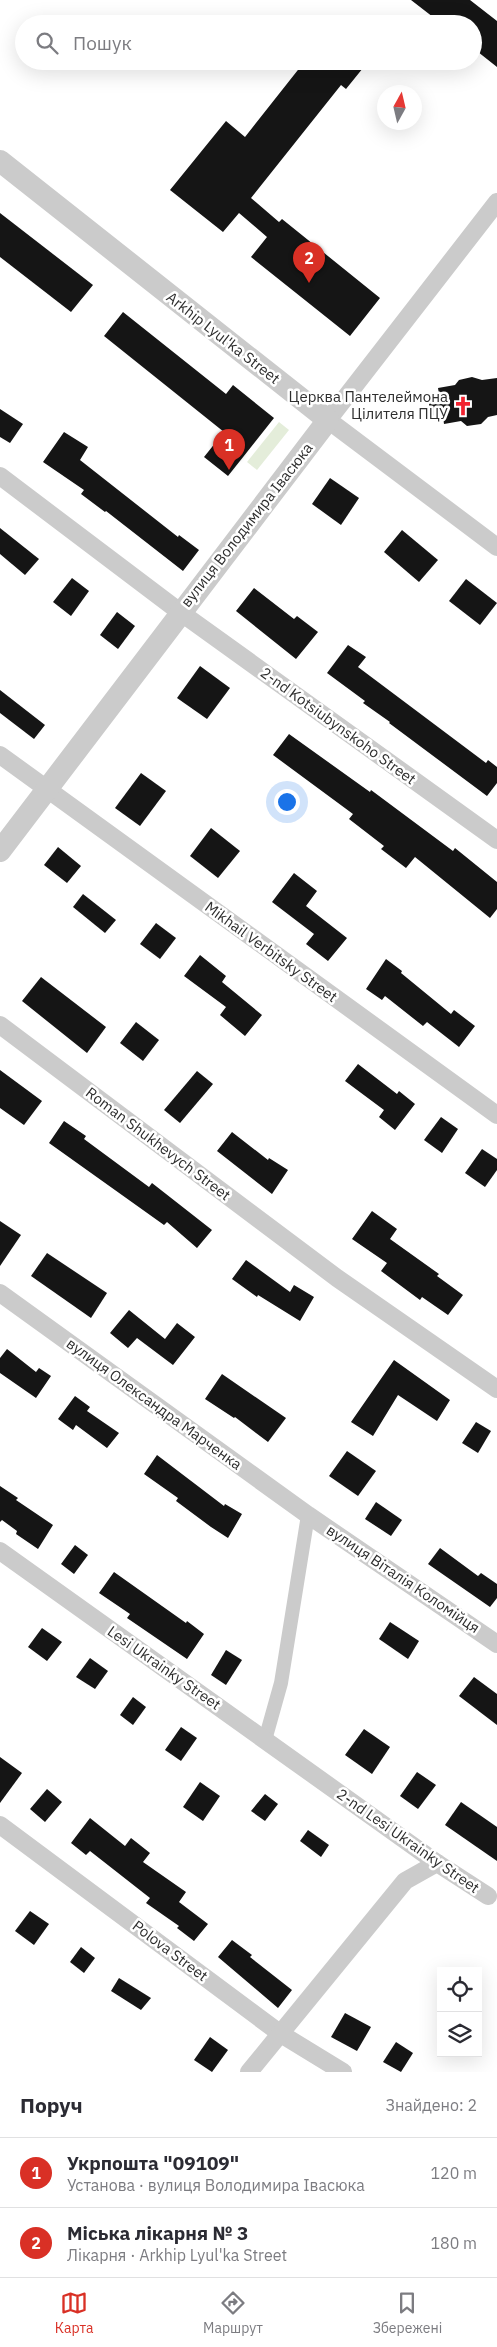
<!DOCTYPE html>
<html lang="uk">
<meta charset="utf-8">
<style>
:root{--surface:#fff;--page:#f2f2f3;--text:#2b2b33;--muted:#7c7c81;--line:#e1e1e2;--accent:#d93025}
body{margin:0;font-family:"IBM Plex Sans",sans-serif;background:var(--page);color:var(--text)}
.controls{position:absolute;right:15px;bottom:15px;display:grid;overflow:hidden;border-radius:0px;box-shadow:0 5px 20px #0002}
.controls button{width:45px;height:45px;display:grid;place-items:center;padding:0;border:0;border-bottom:1px solid var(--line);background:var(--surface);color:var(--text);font:25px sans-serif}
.compass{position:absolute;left:377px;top:85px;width:45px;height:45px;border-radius:50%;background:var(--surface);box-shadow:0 5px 20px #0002;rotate:8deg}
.you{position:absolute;left:286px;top:801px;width:18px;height:18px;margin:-12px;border:4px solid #fff;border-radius:50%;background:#1a73e8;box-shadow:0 0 0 8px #1a73e833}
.badge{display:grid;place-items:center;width:32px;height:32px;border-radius:50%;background:var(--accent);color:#fff;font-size:16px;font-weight:700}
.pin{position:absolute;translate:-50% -41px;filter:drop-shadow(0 1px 2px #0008)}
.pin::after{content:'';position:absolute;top:26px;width:18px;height:15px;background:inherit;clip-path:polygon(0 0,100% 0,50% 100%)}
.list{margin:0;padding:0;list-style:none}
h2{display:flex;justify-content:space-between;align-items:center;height:65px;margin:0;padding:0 20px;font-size:21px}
h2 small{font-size:16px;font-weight:400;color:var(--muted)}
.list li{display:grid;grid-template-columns:32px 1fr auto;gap:15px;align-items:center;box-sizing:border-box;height:70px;padding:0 20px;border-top:1px solid var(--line)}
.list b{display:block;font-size:19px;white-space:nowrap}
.list p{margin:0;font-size:16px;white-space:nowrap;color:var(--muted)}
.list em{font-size:16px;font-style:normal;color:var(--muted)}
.icon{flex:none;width:28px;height:28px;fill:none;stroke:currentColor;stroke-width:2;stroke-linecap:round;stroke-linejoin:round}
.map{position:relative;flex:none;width:497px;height:2072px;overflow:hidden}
.search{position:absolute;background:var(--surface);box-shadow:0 5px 20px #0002;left:15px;right:15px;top:15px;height:55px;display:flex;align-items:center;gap:12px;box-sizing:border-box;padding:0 18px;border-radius:28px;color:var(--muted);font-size:19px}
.sheet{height:205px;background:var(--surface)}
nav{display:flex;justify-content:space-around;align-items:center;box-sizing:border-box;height:70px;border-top:1px solid var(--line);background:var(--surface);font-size:14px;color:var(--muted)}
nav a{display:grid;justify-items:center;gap:2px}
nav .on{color:var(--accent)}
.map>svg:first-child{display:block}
.green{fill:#e4edda}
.building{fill:#151515}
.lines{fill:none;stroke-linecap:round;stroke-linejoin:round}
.pedestrian{stroke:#cbcbcb;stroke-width:14}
.minor{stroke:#cbcbcb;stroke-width:18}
.tertiary{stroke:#cbcbcb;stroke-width:22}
.labels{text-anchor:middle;stroke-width:5;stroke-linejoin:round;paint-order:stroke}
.street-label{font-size:15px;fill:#2e2e2e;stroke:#fff}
.poi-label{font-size:15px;fill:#2e2e2e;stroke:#fff;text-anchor:end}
</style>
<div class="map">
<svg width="497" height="2072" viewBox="0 0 497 2072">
<rect width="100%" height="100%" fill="#fff"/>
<polygon class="green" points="279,422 289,430 257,470 247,462"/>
<g class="building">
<polygon points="411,0 470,0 497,21 497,67 473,48 473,24 442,24"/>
<polygon points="305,61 355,61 363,68 346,89 341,85 251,198 279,222 282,219 380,298 350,336 251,257 267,237 239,213 223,232 170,190 226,121 245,137"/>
<polygon points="0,213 93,285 71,312 0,257"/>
<polygon points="123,312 226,394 233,385 274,418 228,476 204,457 224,432 104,336"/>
<polygon points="472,377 482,380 497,378 497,415 488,417 481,424 467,426 461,421 444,424 443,417 431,419 428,396 439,394 438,388 455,385 459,380"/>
<polygon points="0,409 23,424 10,443 0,437"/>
<polygon points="64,432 88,447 80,460 178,537 179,535 199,550 183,571 106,511 105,512 81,494 84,490 43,462"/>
<polygon points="330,478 359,498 341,525 312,504"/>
<polygon points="0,528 39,559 25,575 0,554"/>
<polygon points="402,530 438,560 419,582 384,552"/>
<polygon points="72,578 89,591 71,616 53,602"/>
<polygon points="466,579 497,603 480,625 449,601"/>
<polygon points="254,588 294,619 297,616 318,632 296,659 236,611"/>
<polygon points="117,612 135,626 118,649 100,635"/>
<polygon points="348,645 366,657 358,667 486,763 488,760 497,767 497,783 487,796 389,723 390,722 363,703 365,701 327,673"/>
<polygon points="200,666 230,688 207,719 177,698"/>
<polygon points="0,690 45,725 34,739 0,713"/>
<polygon points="289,734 370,792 371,790 453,851 455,848 497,882 497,909 490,918 415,857 406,868 381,849 384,846 349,819 353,814 273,755"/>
<polygon points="141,773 166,791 140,826 115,808"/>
<polygon points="211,828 240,851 218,878 190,856"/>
<polygon points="58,847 81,866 67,883 44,865"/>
<polygon points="294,873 317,891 306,906 347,938 328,961 306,944 314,934 272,902"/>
<polygon points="83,894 116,920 105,933 73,907"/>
<polygon points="156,923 176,938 160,959 140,944"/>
<polygon points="200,955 226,976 222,982 262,1015 245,1036 220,1015 226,1007 184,976"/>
<polygon points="386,959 402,971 401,973 451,1014 454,1010 475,1026 459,1047 427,1022 423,1026 385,996 382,1000 366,989"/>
<polygon points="41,977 106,1027 87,1053 22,1001"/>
<polygon points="136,1022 159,1040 143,1061 120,1043"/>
<polygon points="358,1064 397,1094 399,1091 415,1104 395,1130 379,1117 384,1110 345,1081"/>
<polygon points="0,1070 42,1101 24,1125 0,1108"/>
<polygon points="197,1071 213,1084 180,1123 164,1110"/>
<polygon points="441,1117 458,1129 442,1153 424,1140"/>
<polygon points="64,1121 86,1136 84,1139 149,1187 152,1183 212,1230 197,1248 167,1222 164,1225 49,1143"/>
<polygon points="232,1132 268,1160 269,1158 288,1170 272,1194 217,1151"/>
<polygon points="482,1149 497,1159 497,1170 485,1187 465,1173"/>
<polygon points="372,1211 397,1229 390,1239 439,1274 437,1276 463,1295 448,1315 422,1297 420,1300 381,1271 387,1263 352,1239"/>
<polygon points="0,1221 21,1235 0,1266"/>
<polygon points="47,1253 107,1293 91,1318 31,1276"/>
<polygon points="246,1260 290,1292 294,1285 314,1297 300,1321 258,1295 257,1297 232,1279"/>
<polygon points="129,1310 165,1339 177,1323 195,1337 173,1365 137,1338 128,1348 110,1333"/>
<polygon points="7,1349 36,1372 39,1368 51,1376 36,1398 0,1373 0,1358"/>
<polygon points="394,1360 450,1400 437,1421 398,1395 373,1436 351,1422"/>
<polygon points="222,1374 286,1418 268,1442 235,1417 234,1418 205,1399"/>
<polygon points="75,1396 90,1407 87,1411 119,1433 107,1448 76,1425 73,1430 58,1419"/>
<polygon points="476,1422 491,1431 478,1453 462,1443"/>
<polygon points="347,1451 376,1471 358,1496 329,1476"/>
<polygon points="157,1455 224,1506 225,1504 242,1514 228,1538 211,1527 176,1501 178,1498 144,1474"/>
<polygon points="0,1486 18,1498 16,1500 53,1525 38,1549 16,1534 17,1531 2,1520 0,1522"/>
<polygon points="376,1502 402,1520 391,1536 365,1519"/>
<polygon points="75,1545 88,1555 74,1574 61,1564"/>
<polygon points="440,1548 478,1576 481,1573 497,1584 497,1598 490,1607 428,1564"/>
<polygon points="114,1572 186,1623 187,1621 204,1634 187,1659 127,1618 130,1614 99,1593"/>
<polygon points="390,1622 419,1641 408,1659 379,1639"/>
<polygon points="42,1628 62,1642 47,1661 28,1647"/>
<polygon points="226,1650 242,1660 226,1685 211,1675"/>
<polygon points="90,1658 108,1671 95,1689 76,1677"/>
<polygon points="474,1677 497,1694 497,1725 459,1696"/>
<polygon points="133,1697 146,1707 133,1725 120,1715"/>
<polygon points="181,1727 197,1738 181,1761 165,1750"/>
<polygon points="364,1729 390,1747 372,1774 345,1755"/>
<polygon points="0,1757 22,1773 0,1803"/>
<polygon points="417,1772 436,1785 418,1809 400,1796"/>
<polygon points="200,1782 220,1796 203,1821 183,1807"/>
<polygon points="47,1789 62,1802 45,1822 30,1809"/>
<polygon points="265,1794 278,1804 265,1821 251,1811"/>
<polygon points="461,1802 497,1827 497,1861 445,1825"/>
<polygon points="90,1818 125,1846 131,1838 150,1853 143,1862 186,1892 179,1902 208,1924 194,1941 177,1928 179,1926 146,1903 150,1898 90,1851 86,1855 71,1843"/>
<polygon points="308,1830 329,1845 321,1857 300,1841"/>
<polygon points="30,1911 49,1924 34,1945 15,1931"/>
<polygon points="232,1940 252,1955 250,1957 292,1990 278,2008 218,1957"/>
<polygon points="81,1947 95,1958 84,1973 70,1962"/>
<polygon points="119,1978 151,1998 141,2010 111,1991"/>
<polygon points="345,2013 371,2027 357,2051 331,2037"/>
<polygon points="210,2037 228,2050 212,2072 194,2060"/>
<polygon points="396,2042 413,2053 401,2072 383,2062"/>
</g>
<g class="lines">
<polyline class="pedestrian" points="265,1740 281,1683 308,1515"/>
<g class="minor">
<polyline points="497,202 328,420 497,547"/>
<polyline points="0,476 180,612 497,840"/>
<polyline points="0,755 497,1115"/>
<polyline points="0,1025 337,1278 497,1389"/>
<polyline points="0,1293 308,1515 497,1644"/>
<polyline points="0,1551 437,1863 488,1896"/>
<polyline points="0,1825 281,2034 343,2072"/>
<polyline points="249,2072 405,1881 437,1863"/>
</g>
<polyline class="tertiary" points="0,161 328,420 0,851"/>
</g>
<defs>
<symbol id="church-bare" viewBox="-9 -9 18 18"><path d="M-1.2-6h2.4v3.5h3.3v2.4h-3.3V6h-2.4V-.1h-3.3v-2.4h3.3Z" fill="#f22330" stroke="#fff" stroke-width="2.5" paint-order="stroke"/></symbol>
</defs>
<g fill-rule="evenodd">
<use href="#church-bare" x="449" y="392" width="28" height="28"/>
</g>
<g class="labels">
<g class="street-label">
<text transform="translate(223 338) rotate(38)" y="5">Arkhip Lyul'ka Street</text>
<text transform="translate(247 525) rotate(-52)" y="5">вулиця Володимира Івасюка</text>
<text transform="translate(338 726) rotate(36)" y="5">2-nd Kotsiubynskoho Street</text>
<text transform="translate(271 952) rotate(36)" y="5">Mikhail Verbitsky Street</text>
<text transform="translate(158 1144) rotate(37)" y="5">Roman Shukhevych Street</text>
<text transform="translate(154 1404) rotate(36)" y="5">вулиця Олександра Марченка</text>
<text transform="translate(403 1579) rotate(34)" y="5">вулиця Віталія Коломійця</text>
<text transform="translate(164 1668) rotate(35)" y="5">Lesi Ukrainky Street</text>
<text transform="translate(408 1841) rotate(35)" y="5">2-nd Lesi Ukrainky Street</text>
<text transform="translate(170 1951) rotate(37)" y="5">Polova Street</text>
</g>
<g class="poi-label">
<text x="448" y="402">Церква Пантелеймона<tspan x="448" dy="17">Цілителя ПЦУ</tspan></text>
</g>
</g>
</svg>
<div class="controls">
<button><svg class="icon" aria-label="locate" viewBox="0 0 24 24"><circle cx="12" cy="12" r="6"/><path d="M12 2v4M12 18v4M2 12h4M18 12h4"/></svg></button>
<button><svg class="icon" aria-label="layers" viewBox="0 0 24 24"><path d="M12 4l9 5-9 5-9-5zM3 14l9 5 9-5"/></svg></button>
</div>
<svg class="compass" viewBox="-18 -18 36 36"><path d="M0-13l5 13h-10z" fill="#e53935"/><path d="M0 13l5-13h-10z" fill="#7c7c81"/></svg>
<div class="you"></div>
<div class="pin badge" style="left:229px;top:470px">1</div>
<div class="pin badge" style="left:309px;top:283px">2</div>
<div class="search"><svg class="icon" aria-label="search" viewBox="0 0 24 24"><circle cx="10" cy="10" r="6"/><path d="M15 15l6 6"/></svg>Пошук</div>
</div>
<section class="sheet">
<h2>Поруч<small>Знайдено: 2</small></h2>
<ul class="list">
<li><span class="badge">1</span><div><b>Укрпошта &quot;09109&quot;</b><p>Установа · вулиця Володимира Івасюка</p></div><em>120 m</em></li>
<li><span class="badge">2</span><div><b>Міська лікарня № 3</b><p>Лікарня · Arkhip Lyul'ka Street</p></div><em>180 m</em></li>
</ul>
</section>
<nav>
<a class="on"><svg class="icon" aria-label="map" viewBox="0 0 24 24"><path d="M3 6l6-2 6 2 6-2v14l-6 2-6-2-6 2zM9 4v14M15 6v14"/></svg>Карта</a>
<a><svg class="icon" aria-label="directions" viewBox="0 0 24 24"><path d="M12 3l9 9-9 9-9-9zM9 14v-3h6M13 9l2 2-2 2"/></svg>Маршрут</a>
<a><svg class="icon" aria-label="saved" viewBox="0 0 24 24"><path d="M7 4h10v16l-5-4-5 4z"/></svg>Збережені</a>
</nav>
